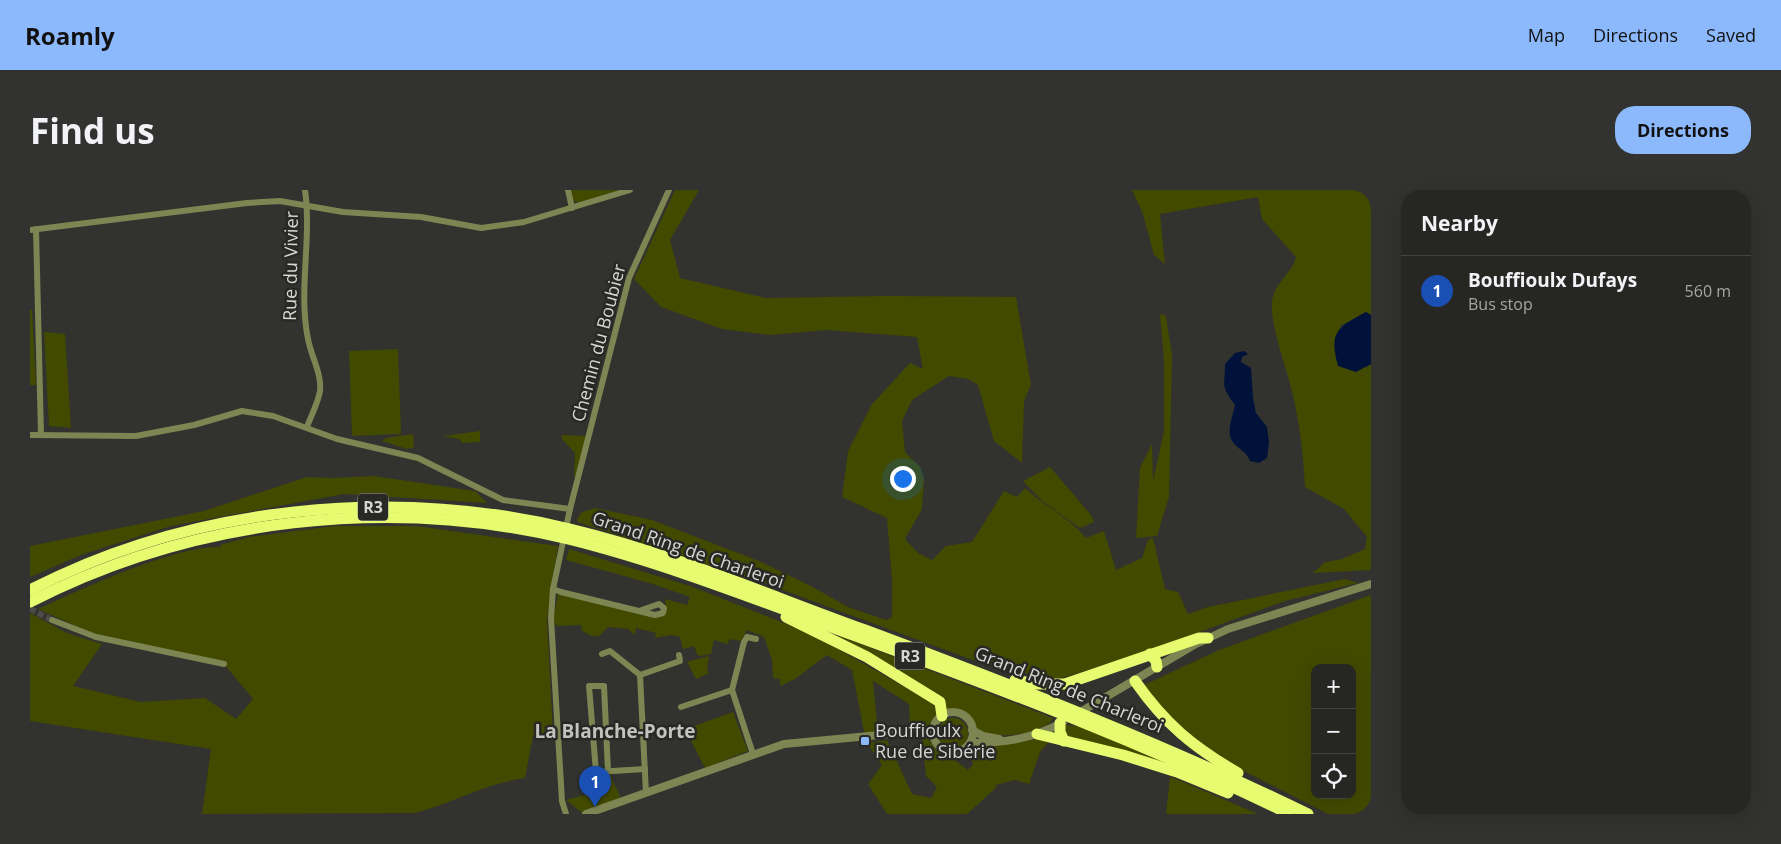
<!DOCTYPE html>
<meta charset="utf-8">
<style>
:root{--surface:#262623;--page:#323230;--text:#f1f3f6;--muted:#a4a5a6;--line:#424341;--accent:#8cb9fc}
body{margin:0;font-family:"Open Sans",sans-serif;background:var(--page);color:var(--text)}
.controls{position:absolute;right:15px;bottom:15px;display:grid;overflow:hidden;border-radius:10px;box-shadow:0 5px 20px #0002}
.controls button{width:45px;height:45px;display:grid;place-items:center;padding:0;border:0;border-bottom:1px solid var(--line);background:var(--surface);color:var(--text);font:25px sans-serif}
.you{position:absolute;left:872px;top:288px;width:18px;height:18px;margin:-12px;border:4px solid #fff;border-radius:50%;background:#1a73e8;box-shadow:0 0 0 8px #1a73e833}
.badge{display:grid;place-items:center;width:32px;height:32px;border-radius:50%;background:var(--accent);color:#fff;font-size:16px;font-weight:700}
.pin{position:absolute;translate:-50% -41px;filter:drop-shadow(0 1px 2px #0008)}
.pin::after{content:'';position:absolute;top:26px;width:18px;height:15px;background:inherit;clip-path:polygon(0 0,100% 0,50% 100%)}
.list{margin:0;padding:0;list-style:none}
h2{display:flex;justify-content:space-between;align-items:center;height:65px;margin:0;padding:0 20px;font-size:21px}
h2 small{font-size:16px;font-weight:400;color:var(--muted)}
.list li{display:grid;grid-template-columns:32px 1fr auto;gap:15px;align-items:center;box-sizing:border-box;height:70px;padding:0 20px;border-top:1px solid var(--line)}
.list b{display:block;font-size:19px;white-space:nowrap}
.list p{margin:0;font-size:16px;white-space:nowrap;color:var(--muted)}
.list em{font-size:16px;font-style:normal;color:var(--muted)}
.icon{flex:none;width:28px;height:28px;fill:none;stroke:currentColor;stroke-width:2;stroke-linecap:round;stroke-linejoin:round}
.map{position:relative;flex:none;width:1341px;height:624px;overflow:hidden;border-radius:20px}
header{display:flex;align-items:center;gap:30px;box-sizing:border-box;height:70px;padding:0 25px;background:var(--accent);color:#111}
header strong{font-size:24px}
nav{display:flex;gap:28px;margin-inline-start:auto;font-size:18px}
.intro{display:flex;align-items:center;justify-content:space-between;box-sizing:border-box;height:120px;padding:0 30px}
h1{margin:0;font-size:35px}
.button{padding:12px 22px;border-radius:20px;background:var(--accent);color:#111;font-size:18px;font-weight:700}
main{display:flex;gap:30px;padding:0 30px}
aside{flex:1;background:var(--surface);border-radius:20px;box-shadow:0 5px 20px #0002}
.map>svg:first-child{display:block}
.green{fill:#424a00;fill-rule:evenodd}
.water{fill:#00123a}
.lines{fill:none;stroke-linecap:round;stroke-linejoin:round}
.minor-tunnel{stroke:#4b4b48;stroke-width:6;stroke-dasharray:6 3;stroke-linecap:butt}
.minor{stroke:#7d8652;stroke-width:6}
.tertiary{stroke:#7d8652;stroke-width:8}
.motorway{stroke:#e6fb6f;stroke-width:11}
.poi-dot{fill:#8cb9fc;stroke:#282825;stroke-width:2}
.labels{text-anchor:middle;stroke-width:5;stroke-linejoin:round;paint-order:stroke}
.shield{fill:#282825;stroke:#a2a2a0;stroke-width:1}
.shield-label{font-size:16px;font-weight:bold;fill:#d6d6d4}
.street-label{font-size:18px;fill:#d6d6d4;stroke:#282825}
.poi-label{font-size:18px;fill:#d6d6d4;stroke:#282825;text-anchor:start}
.neighbourhood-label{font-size:19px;font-weight:bold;fill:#c2c3be;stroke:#282825}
</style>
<header>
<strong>Roamly</strong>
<nav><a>Map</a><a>Directions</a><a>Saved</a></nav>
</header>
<div class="intro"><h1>Find us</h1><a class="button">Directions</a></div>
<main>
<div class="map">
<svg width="1341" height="624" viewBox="0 0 1341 624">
<rect width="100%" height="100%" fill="#32322f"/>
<g class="green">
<polygon points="539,0 586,0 586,1 549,13 542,10"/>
<path d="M 645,0 L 669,0 L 640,50 L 650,88 L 736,108 L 857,106 L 986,107 L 1001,195 L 994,211 L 992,273 L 964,251 L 948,195 L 938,189 L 919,186 L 882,210 L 872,231 L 875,262 L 890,277 L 894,290 L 892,319 L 875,349 L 888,363 L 902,370 L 916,356 L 942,352 L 974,301 L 987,307 L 995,298 C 1014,316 1039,327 1056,348 L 1074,341 L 1086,380 L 1112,368 L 1118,350 L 1123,348 L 1135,399 L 1148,402 L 1158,424 L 1178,417 L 1315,389 L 1328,393 L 1255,411 L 1117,461 L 1033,488 L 1015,488 L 940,469 L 725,390 L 547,332 L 547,329 L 552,322 L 565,318 L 622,330 L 729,371 L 781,396 L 818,417 L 856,430 L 862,427 L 862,391 L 857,328 L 812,307 L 818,261 L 842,214 L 880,173 L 893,179 L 887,147 L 796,140 L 740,145 L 692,139 L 631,117 L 604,89 Z"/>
<path d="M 1102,0 L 1341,0 L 1341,125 L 1336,122 L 1310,136 L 1337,178 L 1341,174 L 1341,380 L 1283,383 L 1295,372 L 1312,369 L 1335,359 L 1337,347 L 1314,319 L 1275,297 C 1273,264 1270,234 1262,202 C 1257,179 1240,135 1242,113 C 1243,93 1262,84 1266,67 L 1232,29 L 1228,7 L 1130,24 L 1135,74 L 1124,65 L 1113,24 Z"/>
<polygon points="0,120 2,120 6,195 0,195"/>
<polygon points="1130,124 1136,126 1142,166 1139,307 1127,346 1106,348 1110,278 1122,254 1123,291 1134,241 1134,170"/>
<polygon points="14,142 35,144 41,238 19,236"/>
<polygon points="368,159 371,244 322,246 319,161"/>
<polygon points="450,241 450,252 433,253 429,249 413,246"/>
<polygon points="383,244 384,258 377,259 352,251 356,248"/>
<polygon points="532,245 557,246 547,287 544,286 545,263 532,249"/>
<polygon points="1020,277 1061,325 1064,332 1050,338 1011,310 993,291"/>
<polygon points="344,286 445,301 457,313 314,304 141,336 51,365 0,387 0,356 174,321 277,287 302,288"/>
<path d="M 305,336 L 387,336 L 528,356 L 517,429 L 523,543 L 503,546 L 495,588 C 456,593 423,613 385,623 L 172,624 L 181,559 L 0,531 L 0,423 L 37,443 L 72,454 L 43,496 L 111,512 L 175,508 L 206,529 L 223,509 L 194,474 L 77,450 L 8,419 C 52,399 145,355 191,357 L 190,355 L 219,347 Z"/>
<polygon points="539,359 660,396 782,444 908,516 908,525 897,537 880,541 879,514 843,491 848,543 834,542 822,480 797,465 765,489 750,496 750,489 743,488 742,470 734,447 717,440 711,451 700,449 697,454 684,450 681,464 668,466 664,456 653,459 650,447 641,445 625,448 626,443 606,438 605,445 598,439 578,437 568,447 565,445 563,447 552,441 551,435 527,436 523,430 528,404 625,427 636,418 635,409 657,415 660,407 623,394 536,370"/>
<path d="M 1341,405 L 1341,624 L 1298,624 L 1208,578 L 1158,545 L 1128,521 L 1114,495 L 1189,460 ZM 1285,478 L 1322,478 L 1322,605 L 1285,605 Z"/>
<path d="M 810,446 L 1023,528 L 1020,533 C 997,546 974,548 948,542 C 940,521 933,524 915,519 L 807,449 Z"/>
<polygon points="679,466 677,480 679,483 666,489 657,472"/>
<polygon points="703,522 718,561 675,578 657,543 649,546 647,542"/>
<circle cx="923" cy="543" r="15"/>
<path d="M 1036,535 C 1056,534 1128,568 1148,580 L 1037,549 L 1034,538 Z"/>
<polygon points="896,546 907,561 922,568 938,580 943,574 942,570 937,569 936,566 943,557 1009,549 1014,549 1018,553 1010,562 999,594 985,590 966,595 966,598 937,624 857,624 838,594 852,575 837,553 857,550 882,604 901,608 907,597 896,586 892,547"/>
<polygon points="580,584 591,609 551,622 536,610 561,603 562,585"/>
<polygon points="1140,587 1151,591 1228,624 1136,624"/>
</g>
<g class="water">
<path d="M 1336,122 L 1341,125 L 1341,174 L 1326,182 L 1308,176 C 1299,141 1307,138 1336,122 Z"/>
<path d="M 1214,161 L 1218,164 L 1212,167 L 1211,172 L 1221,178 L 1223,208 L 1226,223 L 1237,237 L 1239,252 L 1237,268 L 1229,273 L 1220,271 C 1217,261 1205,258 1201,249 C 1197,239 1203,225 1205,215 C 1190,194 1195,198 1195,174 L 1205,163 Z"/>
</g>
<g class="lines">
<polyline class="minor-tunnel" points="0,419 22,430"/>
<g class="minor">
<path d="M 275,0 C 282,49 268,100 278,149 C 281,166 292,184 290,201 C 288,213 281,226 277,237"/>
<polyline points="538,0 542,18"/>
<polyline points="6,39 11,245"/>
<polyline points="0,40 217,13 250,11 313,22 391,27 451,38 494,32 600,0"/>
<polyline points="0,245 106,246 164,235 212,221 243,226 307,249 388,268 473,310 540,319"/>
<polyline points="523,399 531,402 625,425 633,423 634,418 629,414 609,421"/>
<polyline points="22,430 66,447 194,474"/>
<polyline points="572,464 580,461 610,485 616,603"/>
<polyline points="610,485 650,471 649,465"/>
<polyline points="651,517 702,500"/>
<polyline points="723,564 702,500 714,452 717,447 726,449"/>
<polyline points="578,581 574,496 559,496 566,582 615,579"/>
<polyline points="536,624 532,611 521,428 523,399 540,319 599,88 639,0"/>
</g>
<g class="tertiary">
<circle cx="923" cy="542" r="20"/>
<polyline points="1047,524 1164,455 1198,439 1341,394"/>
<polyline points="942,540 953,546 969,549"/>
<path d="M 940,553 C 973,553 1003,549 1033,532"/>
<polyline points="556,624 754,554 903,540"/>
</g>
<g class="motorway">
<path d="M 0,400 C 163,316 362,296 540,339 C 641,363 738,405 835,440 C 985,496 1134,554 1278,624"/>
<path d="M 0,412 C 163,328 360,306 538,349 C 639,374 737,414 834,449 C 979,502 1121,556 1259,624"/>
<polyline points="756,427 837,467 910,512 912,526"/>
<polyline points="1120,464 1126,471 1127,477"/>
<polyline points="985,490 1005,494 1035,494 1169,448 1178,448"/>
<path d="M 1105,491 C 1135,534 1163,557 1208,583"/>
<polyline points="1030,533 1030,542 1034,551"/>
<polyline points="1007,544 1093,565 1147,582 1198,603"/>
</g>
</g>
<rect class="poi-dot" x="830" y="546" width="10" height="10" rx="2.5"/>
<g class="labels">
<g class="shield">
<rect x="328" y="303.5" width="30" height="27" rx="4"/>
<rect x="865" y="452.5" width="30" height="27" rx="4"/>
</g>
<g class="shield-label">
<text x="343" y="323">R3</text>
<text x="880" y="472">R3</text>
</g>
<g class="street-label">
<text transform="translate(261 76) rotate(-89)" y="6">Rue du Vivier</text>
<text transform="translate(569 153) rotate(-75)" y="6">Chemin du Boubier</text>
<text transform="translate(658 360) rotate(19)" y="6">Grand Ring de Charleroi</text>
<text transform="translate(1039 500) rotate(22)" y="6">Grand Ring de Charleroi</text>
</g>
<g class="poi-label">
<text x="845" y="547">Bouffioulx<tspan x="845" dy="21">Rue de Sibérie</tspan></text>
</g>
<g class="neighbourhood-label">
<text x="585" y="548">La Blanche-Porte</text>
</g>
</g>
</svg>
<div class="controls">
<button>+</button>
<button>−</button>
<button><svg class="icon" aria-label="locate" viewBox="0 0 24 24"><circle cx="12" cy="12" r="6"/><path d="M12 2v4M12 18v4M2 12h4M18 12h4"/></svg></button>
</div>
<div class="you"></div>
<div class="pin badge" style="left:565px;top:617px;background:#1a4fb4">1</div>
</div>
<aside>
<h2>Nearby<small></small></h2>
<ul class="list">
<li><span class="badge" style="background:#1a4fb4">1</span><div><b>Bouffioulx Dufays</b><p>Bus stop</p></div><em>560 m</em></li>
</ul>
</aside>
</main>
